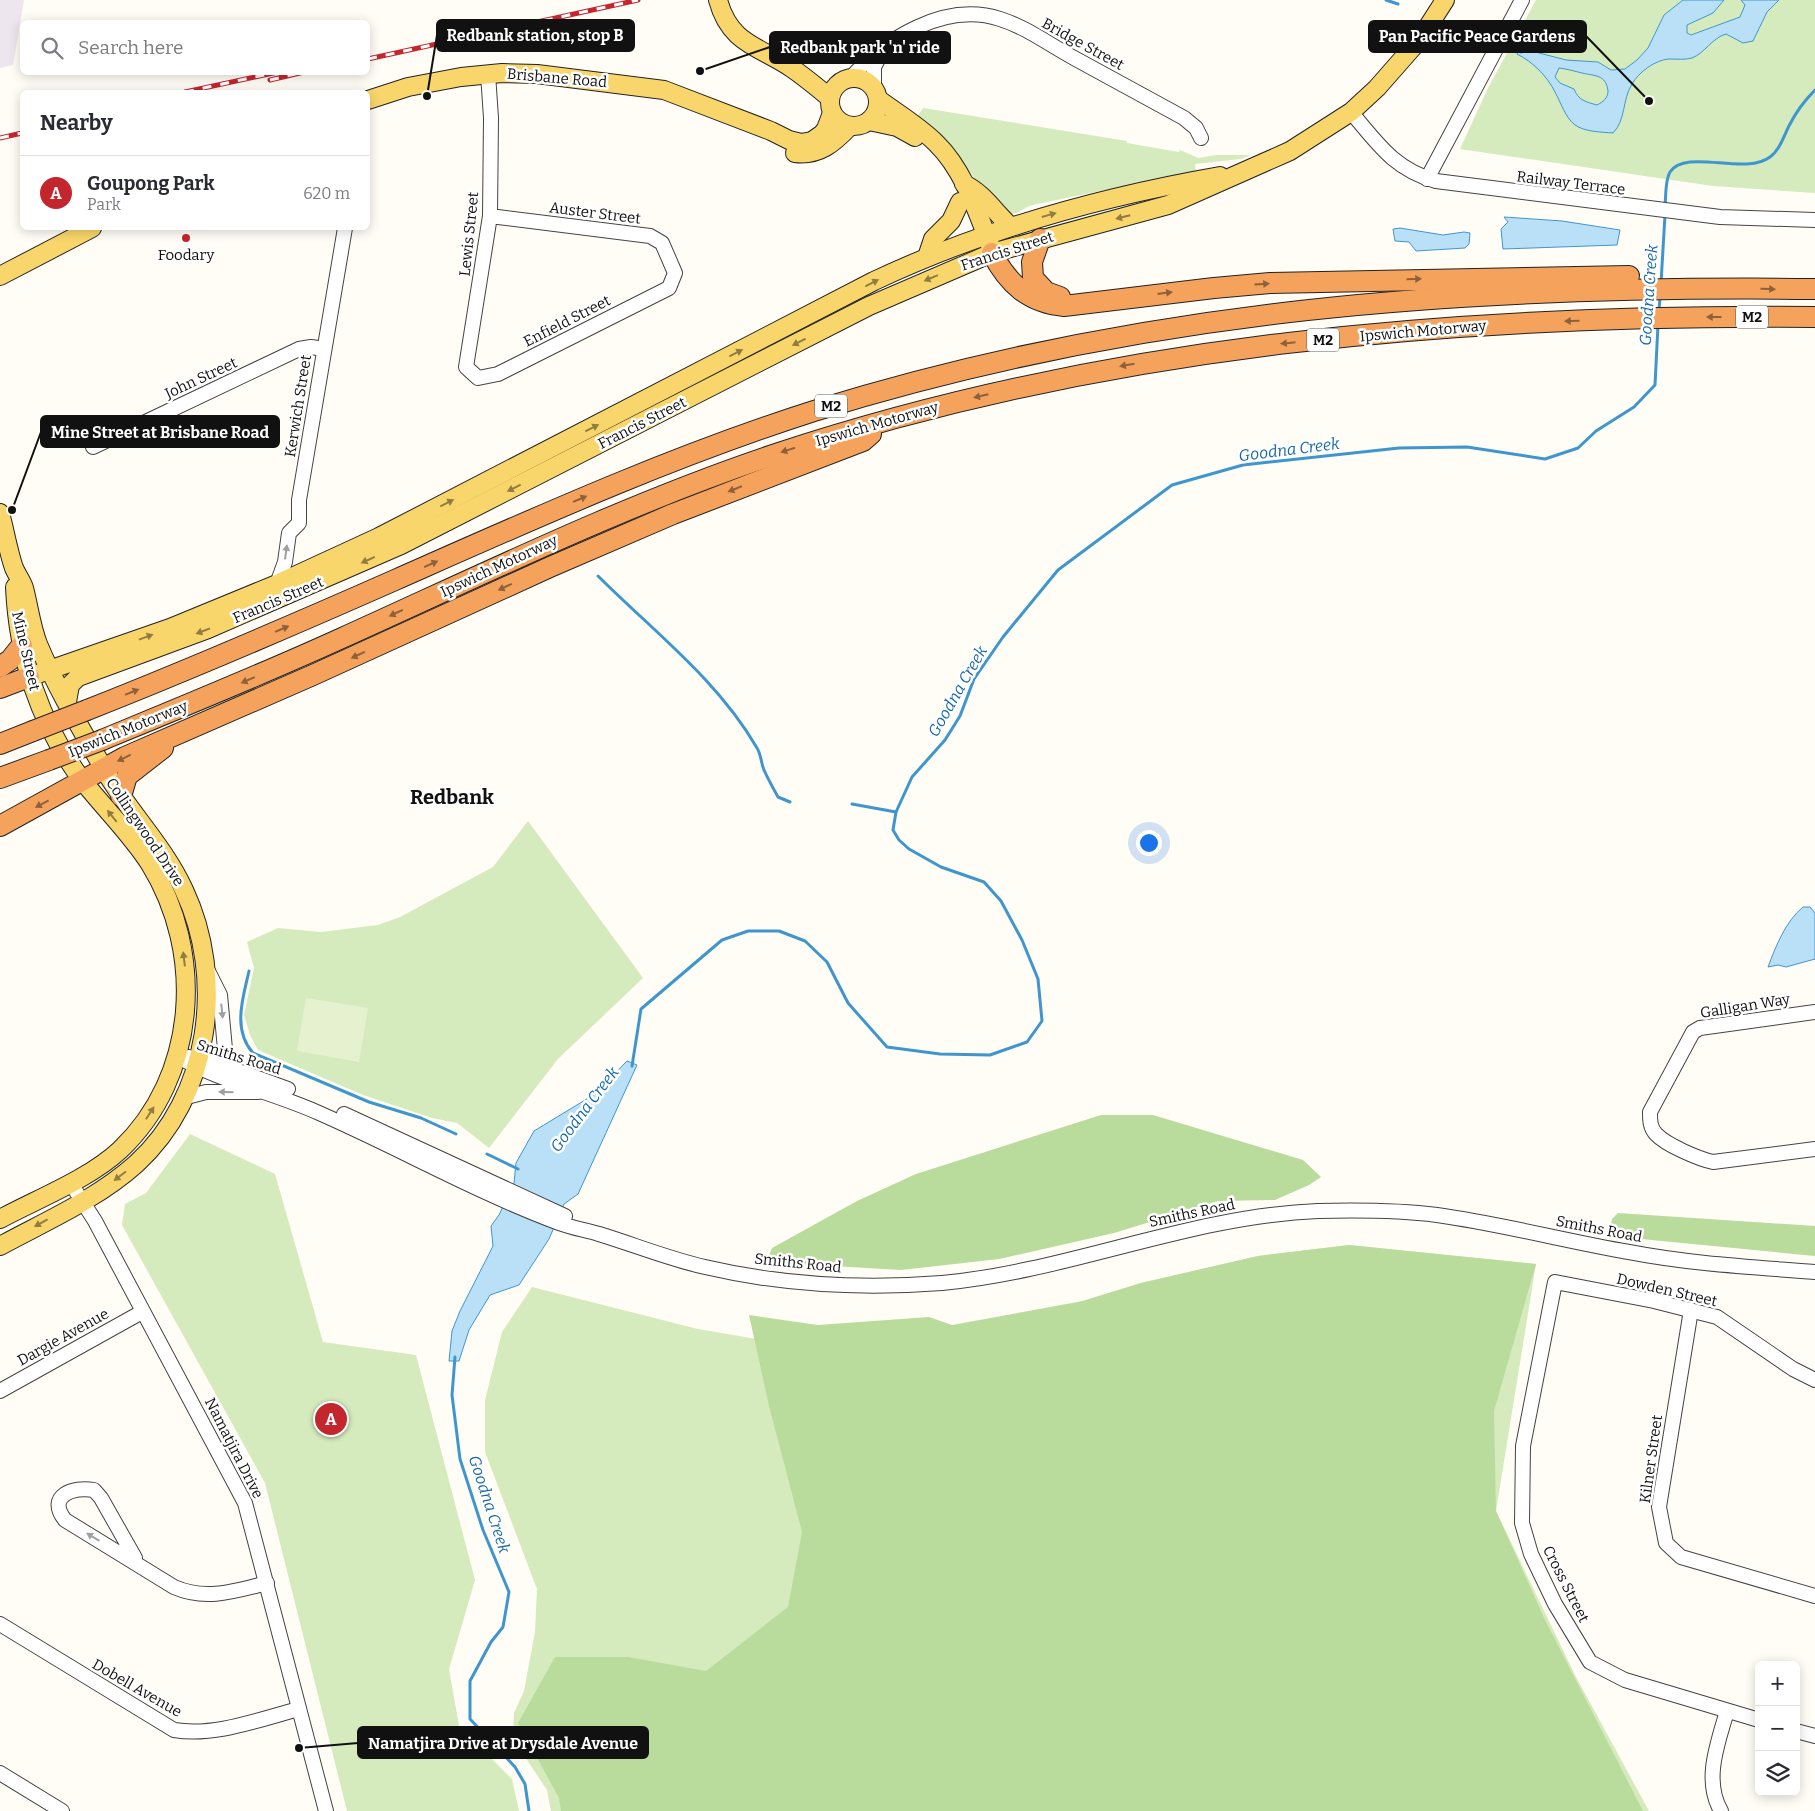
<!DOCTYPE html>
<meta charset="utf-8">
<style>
:root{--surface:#fff;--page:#f2f2f3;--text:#2b2b33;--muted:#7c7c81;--line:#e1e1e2;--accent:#c4262e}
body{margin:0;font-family:Bitter,serif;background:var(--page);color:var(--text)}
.controls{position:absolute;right:15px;bottom:15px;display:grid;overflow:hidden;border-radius:8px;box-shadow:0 2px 12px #0003}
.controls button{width:45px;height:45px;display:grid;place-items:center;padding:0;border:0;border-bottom:1px solid var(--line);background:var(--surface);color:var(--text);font:25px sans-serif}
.you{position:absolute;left:1148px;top:842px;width:18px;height:18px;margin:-12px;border:4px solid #fff;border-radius:50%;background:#1a73e8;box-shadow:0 0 0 8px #1a73e833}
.badge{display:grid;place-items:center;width:32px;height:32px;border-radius:50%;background:var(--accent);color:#fff;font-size:16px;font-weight:700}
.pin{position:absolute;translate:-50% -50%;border:2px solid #fff;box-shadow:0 1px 5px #0006}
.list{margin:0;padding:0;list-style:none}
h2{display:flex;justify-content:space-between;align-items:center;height:65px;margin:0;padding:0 20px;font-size:21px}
h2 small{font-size:16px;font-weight:400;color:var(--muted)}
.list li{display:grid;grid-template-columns:32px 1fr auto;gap:15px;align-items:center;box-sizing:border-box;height:75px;padding:0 20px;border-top:1px solid var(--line)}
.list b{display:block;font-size:19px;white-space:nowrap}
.list p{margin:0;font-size:16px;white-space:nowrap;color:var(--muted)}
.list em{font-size:16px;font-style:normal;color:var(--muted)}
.icon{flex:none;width:28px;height:28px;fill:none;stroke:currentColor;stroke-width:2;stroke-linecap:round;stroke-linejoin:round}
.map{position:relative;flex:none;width:1815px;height:1811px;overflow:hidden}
.search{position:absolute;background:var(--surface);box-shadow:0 2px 12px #0003;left:20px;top:20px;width:350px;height:55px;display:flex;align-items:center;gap:12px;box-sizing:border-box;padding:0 18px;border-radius:8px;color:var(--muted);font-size:19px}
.panel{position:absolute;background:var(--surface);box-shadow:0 2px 12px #0003;left:20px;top:90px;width:350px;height:140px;border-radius:8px}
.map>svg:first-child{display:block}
.industrial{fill:#eee6ef}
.green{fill:#d5ebbd}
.forest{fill:#b9dc9c}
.pitch{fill:#e6f2cf}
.water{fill:#b9e0f7;stroke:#3f96cf;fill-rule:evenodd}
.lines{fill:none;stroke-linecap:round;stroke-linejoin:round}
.stream{stroke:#3f96cf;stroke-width:3}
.minor-casing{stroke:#444;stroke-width:16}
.major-casing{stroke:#222;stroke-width:20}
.highway-casing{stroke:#222;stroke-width:22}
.minor{stroke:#fff;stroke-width:14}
.major{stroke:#f9d66b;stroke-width:18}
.highway{stroke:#f5a25d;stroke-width:20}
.rail-casing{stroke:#c4262e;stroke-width:5}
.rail{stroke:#fff;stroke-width:3;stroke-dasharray:9;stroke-linecap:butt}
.highway-bridge-casing{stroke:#222;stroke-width:22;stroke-linecap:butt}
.highway-bridge{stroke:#f5a25d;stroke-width:20}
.oneway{fill:#917d42}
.oneway2{fill:#8e613b}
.oneway3{fill:#a0a0a0}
.poi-dot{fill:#c4262e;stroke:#fff;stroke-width:2}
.labels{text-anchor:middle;stroke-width:5;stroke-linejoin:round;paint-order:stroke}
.shield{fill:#fff;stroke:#585858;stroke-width:1}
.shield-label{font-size:14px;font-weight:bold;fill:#111}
.street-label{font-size:15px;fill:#111;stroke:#fff}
.poi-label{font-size:15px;fill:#111;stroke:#fff}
.water-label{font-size:16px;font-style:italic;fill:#1768a6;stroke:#fff}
.district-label{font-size:20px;font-weight:bold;fill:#111;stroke:#fff}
.leader{fill:none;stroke:#111;stroke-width:2}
.callout-dot{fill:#111;stroke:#fff;stroke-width:2}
.callout{fill:#111;stroke:#111;stroke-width:2}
.callout-label{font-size:16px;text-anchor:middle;font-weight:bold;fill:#fff}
</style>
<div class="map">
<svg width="1815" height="1811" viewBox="0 0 1815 1811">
<rect width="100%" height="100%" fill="#fffdf5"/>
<polygon class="industrial" points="0,0 24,0 13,65 0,68"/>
<g class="green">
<polygon points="1536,0 1815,0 1815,193 1713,186 1460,149 1488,88"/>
<path d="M 923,108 L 1127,141 L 1127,143 L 1179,152 L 1180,150 L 1198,158 L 1216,155 L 1251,155 L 1241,159 L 1195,164 L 1196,172 C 1141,182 1087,194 1033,205 C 1019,208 1019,219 1001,211 L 1005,206 L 1000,202 L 997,206 L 946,143 L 945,139 L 944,140 L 917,117 Z"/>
<polygon points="528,821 643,978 558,1059 489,1148 457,1123 432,1118 363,1095 258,1050 250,1035 244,1015 254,968 247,942 278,928 321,932 378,925 400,917 493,867"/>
<polygon points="190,1134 275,1174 323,1342 416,1355 475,1580 449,1669 459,1726 512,1779 519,1811 347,1811 265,1483 122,1225 125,1204 146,1193"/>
<polygon points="1349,1245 1536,1264 1496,1511 1575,1675 1649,1811 551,1811 547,1790 513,1739 514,1713 524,1691 535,1632 537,1589 485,1452 485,1400 502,1332 532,1287 698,1329 809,1348 971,1335 1141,1283 1258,1256"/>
</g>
<g class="forest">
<polygon points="1101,1115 1153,1115 1303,1160 1321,1177 1309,1185 1275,1200 1218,1201 1114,1233 999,1259 901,1270 782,1263 768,1258 772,1248 857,1201 916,1174"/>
<polygon points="1618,1213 1815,1226 1815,1256 1631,1238 1610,1230 1612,1219"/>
<polygon points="1349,1245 1536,1264 1494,1411 1496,1511 1545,1620 1643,1811 561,1811 559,1798 518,1723 555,1657 628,1657 706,1671 788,1607 802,1532 769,1406 749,1315 818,1325 929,1317 952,1325 1083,1301 1141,1283 1258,1256"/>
</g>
<polygon class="pitch" points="306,998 368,1008 359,1062 297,1051"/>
<g class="water">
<path d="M 1683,0 L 1724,0 L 1713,13 L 1687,25 L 1687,33 L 1691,35 L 1740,17 L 1745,5 L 1741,0 L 1779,0 L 1767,12 L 1753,41 L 1743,43 L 1726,34 C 1712,38 1705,53 1692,58 C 1685,60 1676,59 1669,59 C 1655,60 1639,72 1632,84 C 1622,100 1626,120 1613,133 C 1601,132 1585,132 1575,125 C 1565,117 1561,103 1555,92 C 1547,76 1533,62 1517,54 L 1520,48 L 1566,60 L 1598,62 L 1611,70 L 1625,69 L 1637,60 L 1648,48 L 1664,15 ZM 1559,68 C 1567,69 1574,71 1582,73 C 1594,76 1606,74 1608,91 C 1608,98 1603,102 1597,105 C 1586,102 1578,100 1574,89 L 1560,83 L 1555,77 Z"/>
<polygon points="1504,217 1562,221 1620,230 1617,245 1503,249 1501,229 1508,222"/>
<polygon points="1400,228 1443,235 1464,232 1470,233 1469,244 1465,248 1416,251 1409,242 1395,241 1393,229"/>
<path d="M 1803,907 L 1810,907 L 1815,913 L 1815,959 L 1786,967 L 1778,965 L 1768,967 C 1776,946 1785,922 1803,907 Z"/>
<polygon points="627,1061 637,1065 578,1194 564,1204 549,1239 519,1285 490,1295 469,1330 459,1361 449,1361 452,1331 460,1311 493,1246 491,1226 499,1215 514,1183 516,1163 534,1131 595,1094"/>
</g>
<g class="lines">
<g class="stream">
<polyline points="1386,0 1398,4"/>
<polyline points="1472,30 1491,38"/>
<polyline points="1508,46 1521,52"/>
<path d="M 1665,206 C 1666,196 1665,180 1670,172 C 1686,148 1745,176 1770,157 C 1780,150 1784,135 1790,124 C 1796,112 1805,100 1815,90"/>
<polyline points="1661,283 1665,215"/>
<polyline points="1659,311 1660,297"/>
<path d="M 598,576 C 653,631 717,679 757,748 C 761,754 761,763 764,770 C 768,779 773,788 778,797 L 790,802"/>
<polyline points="852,804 896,812"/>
<path d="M 249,971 C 243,998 232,1029 253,1053 L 369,1102 L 421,1118 L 456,1134"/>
<polyline points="632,1066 641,1009 722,940 748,931 779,931 805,941 827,962 848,1003 887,1047 940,1054 990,1055 1027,1042 1042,1021 1038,979 1022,940 1001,901 984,882 941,867 909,849 899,840 893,830 896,812 912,777 945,740 960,716 974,679 1003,637 1058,570 1172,485 1243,465 1399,448 1467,447 1545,459 1578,448 1596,431 1634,407 1655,385 1658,325"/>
<polyline points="487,1154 518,1169"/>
<polyline points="455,1357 452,1395 460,1459 483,1530 509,1592 503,1627 491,1642 470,1681 470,1719 515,1767 525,1784 529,1811"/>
</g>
<defs>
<g id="minor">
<polyline points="488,74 491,118 490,216 466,367 478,378 498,374 669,288 675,273 662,243 650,236 490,216"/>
<path d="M 850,79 C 884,39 945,1 1000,19 C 1026,27 1050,45 1074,58 C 1111,78 1147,98 1184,118 L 1196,128 L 1201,138"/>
<polyline points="874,90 874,67 883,50"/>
<path d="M 1351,112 C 1378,144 1394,169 1436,181 L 1720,217 L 1815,220"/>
<polyline points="1427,179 1522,0"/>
<polyline points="93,447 299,349 311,347 324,349"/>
<polyline points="277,584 285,562 289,533 299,523 299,500 345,228"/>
<polyline points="207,969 220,995 226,1060 233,1069"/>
<path d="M 1815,1012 L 1700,1028 L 1693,1032 L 1650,1112 C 1650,1120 1650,1128 1656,1134 C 1666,1145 1699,1159 1713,1162 L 1815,1149"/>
<path d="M 177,1056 C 218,1081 273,1092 319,1113 C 399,1148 476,1192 559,1223 C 572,1228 586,1230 599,1234 C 635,1245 669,1259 705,1267 C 782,1285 863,1289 942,1283 C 1070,1271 1189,1216 1318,1211 C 1357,1210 1397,1210 1437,1215 C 1502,1224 1565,1241 1629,1252 C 1691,1264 1753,1267 1815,1272"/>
<polyline points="189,1057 213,1062 288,1089"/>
<polyline points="183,1098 206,1092 258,1092"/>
<polyline points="344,1114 565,1216"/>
<polyline points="70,1182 95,1221 245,1503 326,1811"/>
<polyline points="1691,1310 1659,1507 1666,1543 1681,1557 1815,1596"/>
<polyline points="0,1391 142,1312"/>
<path d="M 135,1562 L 135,1558 L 101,1498 L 94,1490 C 73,1486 46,1496 65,1520 L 174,1587 C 206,1601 235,1591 267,1583"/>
<path d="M 0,1624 L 174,1730 C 215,1737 260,1719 299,1709"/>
<polyline points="1759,1720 1625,1680 1590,1662 1555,1604 1531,1554 1522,1523 1523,1446 1555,1282 1654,1301 1717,1317 1793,1369 1815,1380"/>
<polyline points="1796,1731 1815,1736"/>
<polyline points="0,1773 62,1811"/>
<path d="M 1721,1811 C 1703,1780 1718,1743 1727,1711"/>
</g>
<g id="major">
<path d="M 718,0 C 730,45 760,46 793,69 C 806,78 818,88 830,98"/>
<circle cx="854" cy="102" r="24"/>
<path d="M 878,99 C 897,113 919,126 936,143 C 963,169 977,211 990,245"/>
<polyline points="368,100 408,87 461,77 502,73 537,74 664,90 771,131 789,140 801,143 812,141 822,134 826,129 832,113"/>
<polyline points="869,121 897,127 915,137"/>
<path d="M 795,153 C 819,156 834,143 850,126"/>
<path d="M 964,184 C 983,193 994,211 1010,226"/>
<polyline points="927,257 933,239 951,221 960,202"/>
<polyline points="0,276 92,228"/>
<path d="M 0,513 C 5,531 8,551 14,568 C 17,575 22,581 24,588 C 29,607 31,626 38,644 C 56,687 81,729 104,769 C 128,811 164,846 184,890 C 226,979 210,1097 136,1164 C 97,1199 46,1221 0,1246"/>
<path d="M 29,677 L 170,628 L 277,584 L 379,537 L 874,281 C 984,229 1100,197 1220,176"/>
<polyline points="67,702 70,685 78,677 208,629 401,545 869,306 992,253 1168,205 1290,151 1351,112 1377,88 1420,39 1445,0"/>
<path d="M 0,1219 C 37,1199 89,1179 120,1150 C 198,1076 205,953 150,864 C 131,834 104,808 82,780 C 40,724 18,657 15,587"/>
</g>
<g id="highway">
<polyline points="1040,239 1032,262 1033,278 1046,292 1060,297"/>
<path d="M 992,253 C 1008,284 1029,303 1064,306 L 1214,288 L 1270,283 L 1629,276"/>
<polyline points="0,667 10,660 22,645"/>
<polyline points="0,688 29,677"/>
<path d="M 87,710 C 191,669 293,625 395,580 C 533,519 670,457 814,411 C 1145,308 1471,285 1815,289"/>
<path d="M 102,740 C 182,707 263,674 342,638 C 486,573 628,503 779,453 C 1112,343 1466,314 1815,317"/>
<polyline points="0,744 33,731"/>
<polyline points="0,778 49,760"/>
<polyline points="121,796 127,776 163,748"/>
<polyline points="0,826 125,757 313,675 550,567 673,514 863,441 871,434"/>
</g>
</defs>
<use href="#minor" class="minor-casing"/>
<use href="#major" class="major-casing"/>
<use href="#highway" class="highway-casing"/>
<use href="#minor" class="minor"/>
<use href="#major" class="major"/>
<use href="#highway" class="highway"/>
<defs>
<g id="rail">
<polyline points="368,59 638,0"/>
<polyline points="270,80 304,72"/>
<polyline points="185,92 278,72"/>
<polyline points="0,138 22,133"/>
</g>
</defs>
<use href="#rail" class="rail-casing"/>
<use href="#rail" class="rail"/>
<defs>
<g id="highway-bridge">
<polyline points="33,731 87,710"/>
<polyline points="49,760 102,740"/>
</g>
</defs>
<use href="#highway-bridge" class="highway-bridge-casing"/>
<use href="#highway-bridge" class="highway-bridge"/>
</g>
<defs><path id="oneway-solid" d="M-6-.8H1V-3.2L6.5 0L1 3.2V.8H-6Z" transform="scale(1.25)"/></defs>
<g class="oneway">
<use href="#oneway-solid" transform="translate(1049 215) rotate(-16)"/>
<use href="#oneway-solid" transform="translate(1123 217) rotate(166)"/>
<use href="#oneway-solid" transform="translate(931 278) rotate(157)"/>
<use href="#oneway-solid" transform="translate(872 283) rotate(-27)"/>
<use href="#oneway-solid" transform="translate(799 342) rotate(153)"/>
<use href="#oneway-solid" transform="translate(736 353) rotate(-27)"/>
<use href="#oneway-solid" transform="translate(592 428) rotate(-27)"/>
<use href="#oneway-solid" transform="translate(514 488) rotate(153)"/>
<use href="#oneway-solid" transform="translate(447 503) rotate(-27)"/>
<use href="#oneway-solid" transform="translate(368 560) rotate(156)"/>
<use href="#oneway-solid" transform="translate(203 631) rotate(159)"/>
<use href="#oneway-solid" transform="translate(146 637) rotate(-20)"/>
<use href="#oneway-solid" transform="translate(112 816) rotate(-129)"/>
<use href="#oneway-solid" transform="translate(184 959) rotate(-97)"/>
<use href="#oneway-solid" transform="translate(150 1113) rotate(-57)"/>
<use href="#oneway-solid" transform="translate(120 1176) rotate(143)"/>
<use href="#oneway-solid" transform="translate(41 1223) rotate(151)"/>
</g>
<g class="oneway2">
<use href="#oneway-solid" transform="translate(1414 279) rotate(-1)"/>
<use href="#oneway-solid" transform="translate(1262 284) rotate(-4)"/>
<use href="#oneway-solid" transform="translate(1768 289) rotate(1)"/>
<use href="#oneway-solid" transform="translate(1165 293) rotate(-7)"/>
<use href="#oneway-solid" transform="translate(1714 317) rotate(180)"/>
<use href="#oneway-solid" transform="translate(1572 321) rotate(178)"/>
<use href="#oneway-solid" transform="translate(1288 343) rotate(174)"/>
<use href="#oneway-solid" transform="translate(1127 365) rotate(170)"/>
<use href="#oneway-solid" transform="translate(981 396) rotate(167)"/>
<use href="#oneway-solid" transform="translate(788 450) rotate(162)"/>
<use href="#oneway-solid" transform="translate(735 489) rotate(158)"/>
<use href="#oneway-solid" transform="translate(580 499) rotate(-23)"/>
<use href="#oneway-solid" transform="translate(431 564) rotate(-24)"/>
<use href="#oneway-solid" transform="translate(505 587) rotate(155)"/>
<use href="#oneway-solid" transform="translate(396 613) rotate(155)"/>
<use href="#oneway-solid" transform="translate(282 629) rotate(-23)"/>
<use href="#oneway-solid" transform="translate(358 655) rotate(155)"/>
<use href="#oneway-solid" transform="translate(248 680) rotate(157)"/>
<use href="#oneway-solid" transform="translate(132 692) rotate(-22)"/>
<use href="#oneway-solid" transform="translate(124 758) rotate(154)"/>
<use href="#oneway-solid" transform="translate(42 804) rotate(152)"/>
</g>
<g class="oneway3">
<use href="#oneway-solid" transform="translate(286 552) rotate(-82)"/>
<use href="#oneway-solid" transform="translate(222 1011) rotate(84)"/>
<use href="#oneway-solid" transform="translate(226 1092) rotate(-179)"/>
<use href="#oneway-solid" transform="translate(93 1537) rotate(-149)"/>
</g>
<circle class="poi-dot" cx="186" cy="238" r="5"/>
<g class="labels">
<g class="shield">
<rect x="1736" y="305.5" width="32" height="23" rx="4"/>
<rect x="1307" y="328.5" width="32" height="23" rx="4"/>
<rect x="815" y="394.5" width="32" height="23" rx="4"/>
</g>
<g class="shield-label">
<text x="1752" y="322">M2</text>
<text x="1323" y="345">M2</text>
<text x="831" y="411">M2</text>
</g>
<g class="street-label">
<text transform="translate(1083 44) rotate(29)" y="5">Bridge Street</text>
<text transform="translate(557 78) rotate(5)" y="5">Brisbane Road</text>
<text transform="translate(1571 183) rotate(7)" y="5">Railway Terrace</text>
<text transform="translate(595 213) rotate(7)" y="5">Auster Street</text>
<text transform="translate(469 234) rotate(-84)" y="5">Lewis Street</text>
<text transform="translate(1007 251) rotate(-18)" y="5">Francis Street</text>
<text transform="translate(567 321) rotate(-27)" y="5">Enfield Street</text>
<text transform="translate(1423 331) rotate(-5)" y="5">Ipswich Motorway</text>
<text transform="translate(201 378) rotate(-25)" y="5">John Street</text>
<text transform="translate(298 406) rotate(-81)" y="5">Kerwich Street</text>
<text transform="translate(642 423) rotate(-27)" y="5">Francis Street</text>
<text transform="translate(877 424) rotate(-16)" y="5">Ipswich Motorway</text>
<text transform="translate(499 566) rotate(-25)" y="5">Ipswich Motorway</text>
<text transform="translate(278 600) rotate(-23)" y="5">Francis Street</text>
<text transform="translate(26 651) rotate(77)" y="5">Mine Street</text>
<text transform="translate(128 729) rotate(-22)" y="5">Ipswich Motorway</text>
<text transform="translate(145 832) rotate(56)" y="5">Collingwood Drive</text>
<text transform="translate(1745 1006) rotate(-9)" y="5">Galligan Way</text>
<text transform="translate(239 1057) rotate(17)" y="5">Smiths Road</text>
<text transform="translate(1192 1213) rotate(-12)" y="5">Smiths Road</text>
<text transform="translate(1599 1229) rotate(11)" y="5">Smiths Road</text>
<text transform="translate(798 1263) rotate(6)" y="5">Smiths Road</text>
<text transform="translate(1667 1290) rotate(13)" y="5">Dowden Street</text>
<text transform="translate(63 1337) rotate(-29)" y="5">Dargie Avenue</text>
<text transform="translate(234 1448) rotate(63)" y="5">Namatjira Drive</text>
<text transform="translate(1651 1459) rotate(-82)" y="5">Kilner Street</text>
<text transform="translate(1566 1584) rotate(63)" y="5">Cross Street</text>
<text transform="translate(137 1688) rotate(30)" y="5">Dobell Avenue</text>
</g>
<g class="poi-label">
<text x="186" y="260">Foodary</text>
</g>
<g class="water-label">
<text transform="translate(1648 295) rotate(-86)" y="6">Goodna Creek</text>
<text transform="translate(1289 449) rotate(-7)" y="6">Goodna Creek</text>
<text transform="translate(957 691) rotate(-60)" y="6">Goodna Creek</text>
<text transform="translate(584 1109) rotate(-53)" y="6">Goodna Creek</text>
<text transform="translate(490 1504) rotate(72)" y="6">Goodna Creek</text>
</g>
<g class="district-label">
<text x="452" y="804">Redbank</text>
</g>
</g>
<path class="leader" d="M427 96L437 35M1649 101L1586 36M700 71L770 47M12 510L41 432M299 1748L358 1743"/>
<g class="callout-dot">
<circle cx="427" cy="96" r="5"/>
<circle cx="1649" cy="101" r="5"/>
<circle cx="700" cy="71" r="5"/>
<circle cx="12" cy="510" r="5"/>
<circle cx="299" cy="1748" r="5"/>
</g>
<g class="callout">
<rect x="437" y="20" width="197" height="31" rx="5"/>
<rect x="1369" y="21" width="217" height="31" rx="5"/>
<rect x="770" y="32" width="180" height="31" rx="5"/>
<rect x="41" y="416" width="238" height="31" rx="5"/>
<rect x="358" y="1727" width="290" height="31" rx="5"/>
</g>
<g class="callout-label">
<text x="535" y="41">Redbank station, stop B</text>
<text x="1477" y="42">Pan Pacific Peace Gardens</text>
<text x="860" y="53">Redbank park 'n' ride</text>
<text x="160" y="438">Mine Street at Brisbane Road</text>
<text x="503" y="1749">Namatjira Drive at Drysdale Avenue</text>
</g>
</svg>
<div class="controls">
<button>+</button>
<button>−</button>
<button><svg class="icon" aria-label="layers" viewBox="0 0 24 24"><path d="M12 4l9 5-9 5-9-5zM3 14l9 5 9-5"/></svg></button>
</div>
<div class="you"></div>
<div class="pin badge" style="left:331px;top:1419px">A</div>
<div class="search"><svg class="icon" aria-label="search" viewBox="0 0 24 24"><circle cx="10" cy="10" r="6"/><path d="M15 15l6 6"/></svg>Search here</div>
<section class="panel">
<h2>Nearby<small></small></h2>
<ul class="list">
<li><span class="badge">A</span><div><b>Goupong Park</b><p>Park</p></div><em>620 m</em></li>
</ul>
</section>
</div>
